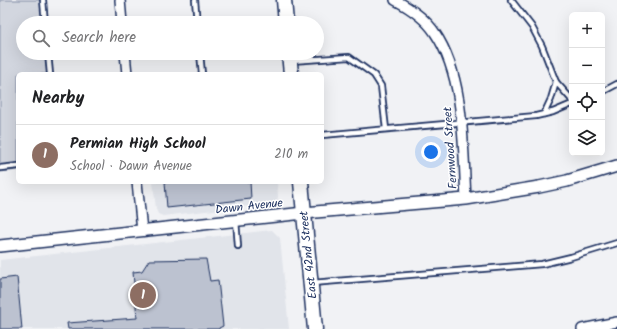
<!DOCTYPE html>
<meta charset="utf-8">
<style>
:root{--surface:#fff;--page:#f6f6f6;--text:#202124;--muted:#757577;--line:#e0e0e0;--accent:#111827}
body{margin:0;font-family:Kalam,sans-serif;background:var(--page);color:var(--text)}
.controls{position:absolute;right:12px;top:12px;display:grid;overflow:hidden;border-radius:6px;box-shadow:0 4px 16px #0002}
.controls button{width:36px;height:36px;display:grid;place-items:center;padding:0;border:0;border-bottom:1px solid var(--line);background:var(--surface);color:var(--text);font:20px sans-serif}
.you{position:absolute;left:431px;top:152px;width:14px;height:14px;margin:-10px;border:3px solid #fff;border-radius:50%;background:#1a73e8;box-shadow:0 0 0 6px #1a73e833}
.badge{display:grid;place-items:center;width:26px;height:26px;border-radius:50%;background:var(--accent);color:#fff;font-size:13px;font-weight:700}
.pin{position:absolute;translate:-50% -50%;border:2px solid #fff;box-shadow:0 1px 4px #0006}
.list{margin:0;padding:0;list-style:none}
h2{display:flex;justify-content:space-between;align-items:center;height:52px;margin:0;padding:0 16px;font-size:17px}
h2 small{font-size:13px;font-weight:400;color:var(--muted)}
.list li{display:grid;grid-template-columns:26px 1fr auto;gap:12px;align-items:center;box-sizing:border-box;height:60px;padding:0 16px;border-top:1px solid var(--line)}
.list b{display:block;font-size:15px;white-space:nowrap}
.list p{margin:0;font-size:13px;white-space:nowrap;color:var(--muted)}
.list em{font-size:13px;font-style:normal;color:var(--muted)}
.icon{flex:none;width:22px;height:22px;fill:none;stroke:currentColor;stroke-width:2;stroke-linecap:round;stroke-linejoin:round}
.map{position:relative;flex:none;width:617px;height:329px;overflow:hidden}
.search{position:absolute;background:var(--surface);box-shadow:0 4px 16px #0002;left:16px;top:16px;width:308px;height:44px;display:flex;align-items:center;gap:10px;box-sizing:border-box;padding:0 14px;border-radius:22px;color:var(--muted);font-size:15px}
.panel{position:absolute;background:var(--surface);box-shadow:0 4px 16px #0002;left:16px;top:72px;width:308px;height:112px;border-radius:6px}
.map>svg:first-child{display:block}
.built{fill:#e1e4ea}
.green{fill:#d2d6df;stroke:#76829e}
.building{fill:#bcc2d0;stroke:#1b2f5e}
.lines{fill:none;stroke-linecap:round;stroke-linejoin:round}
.service-casing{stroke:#1b2f5e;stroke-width:8}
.minor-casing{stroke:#1b2f5e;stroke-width:12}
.tertiary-casing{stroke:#1b2f5e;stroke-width:14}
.trunk-casing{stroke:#1b2f5e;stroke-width:17}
.service{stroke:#fff;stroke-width:4.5}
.minor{stroke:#fff;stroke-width:9}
.tertiary{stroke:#fff;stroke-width:11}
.trunk{stroke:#fff;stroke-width:14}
.labels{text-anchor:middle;stroke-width:3;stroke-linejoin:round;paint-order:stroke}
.street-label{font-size:12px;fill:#1b2f5e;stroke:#fff}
</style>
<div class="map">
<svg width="617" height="329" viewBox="0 0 617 329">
<rect width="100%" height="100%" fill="#f1f2f5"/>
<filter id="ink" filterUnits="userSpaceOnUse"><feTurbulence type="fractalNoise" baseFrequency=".025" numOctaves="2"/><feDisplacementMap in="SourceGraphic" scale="8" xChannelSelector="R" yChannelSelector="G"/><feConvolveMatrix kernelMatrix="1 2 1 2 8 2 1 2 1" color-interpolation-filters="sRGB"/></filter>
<g filter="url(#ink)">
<g class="built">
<polygon points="153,182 277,182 278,197 277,200 273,203 163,216 158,214 156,209"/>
<polygon points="272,230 280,238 289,329 0,329 0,260"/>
</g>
<polygon class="green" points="0,0 45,0 47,23 23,23 23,53 50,53 52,74 18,74 18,170 0,172"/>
<g class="building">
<polygon points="165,182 250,182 251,199 167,208"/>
<polygon points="206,259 210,281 218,280 223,326 219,328 219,329 68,329 67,323 137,318 133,272 142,271 149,260"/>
<polygon points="17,277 22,329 0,329 0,279"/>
</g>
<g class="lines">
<defs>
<g id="service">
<polyline points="43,0 45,23"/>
<polyline points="195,0 197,23"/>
<polyline points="511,0 532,27 542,46 556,82 572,100"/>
<polyline points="48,53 50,74"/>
<polyline points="200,53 202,74"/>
<polyline points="291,61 349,57 374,75 381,86 386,129"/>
<polyline points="602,92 617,84"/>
<polyline points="544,114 551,99 556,82"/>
<polyline points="322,135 536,116 553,112 572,104"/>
<polyline points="0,168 18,166"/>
<polyline points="236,220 238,246"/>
<polyline points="312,283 542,264 571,257 617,243"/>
</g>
<g id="minor">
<polyline points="120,0 122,23"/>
<path d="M 395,0 C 410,8 426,19 435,33 C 465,77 463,147 466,199"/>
<polyline points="125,53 127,74"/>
<polyline points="137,182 142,231"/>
<polyline points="582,329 617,322"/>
</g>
<polyline id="tertiary" points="0,246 304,213 466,199 539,187 567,181 617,166"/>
<g id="trunk">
<polyline points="284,0 286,23"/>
<polyline points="289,53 291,74"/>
<polyline points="301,182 315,329"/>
</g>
</defs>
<use href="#service" class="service-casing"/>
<use href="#minor" class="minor-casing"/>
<use href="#tertiary" class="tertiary-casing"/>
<use href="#trunk" class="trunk-casing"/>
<use href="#service" class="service"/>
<use href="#minor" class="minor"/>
<use href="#tertiary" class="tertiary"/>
<use href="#trunk" class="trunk"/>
</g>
</g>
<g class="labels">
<g class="street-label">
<text transform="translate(450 148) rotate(-94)" y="4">Fernwood Street</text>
<text transform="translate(249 206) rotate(-6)" y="4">Dawn Avenue</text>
<text transform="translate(308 255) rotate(-96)" y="4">East 42nd Street</text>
</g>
</g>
</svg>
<div class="controls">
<button>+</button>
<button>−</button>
<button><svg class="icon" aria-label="locate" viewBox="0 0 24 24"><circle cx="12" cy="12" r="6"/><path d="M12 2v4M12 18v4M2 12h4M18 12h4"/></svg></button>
<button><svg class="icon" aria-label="layers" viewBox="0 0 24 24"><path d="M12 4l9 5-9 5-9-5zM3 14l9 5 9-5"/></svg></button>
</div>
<div class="you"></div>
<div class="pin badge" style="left:143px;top:295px;background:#8d6e63">1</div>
<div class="search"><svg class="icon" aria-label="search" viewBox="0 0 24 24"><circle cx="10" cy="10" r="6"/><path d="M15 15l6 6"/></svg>Search here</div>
<section class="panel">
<h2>Nearby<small></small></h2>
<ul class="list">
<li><span class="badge" style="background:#8d6e63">1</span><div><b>Permian High School</b><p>School · Dawn Avenue</p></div><em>210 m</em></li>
</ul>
</section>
</div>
